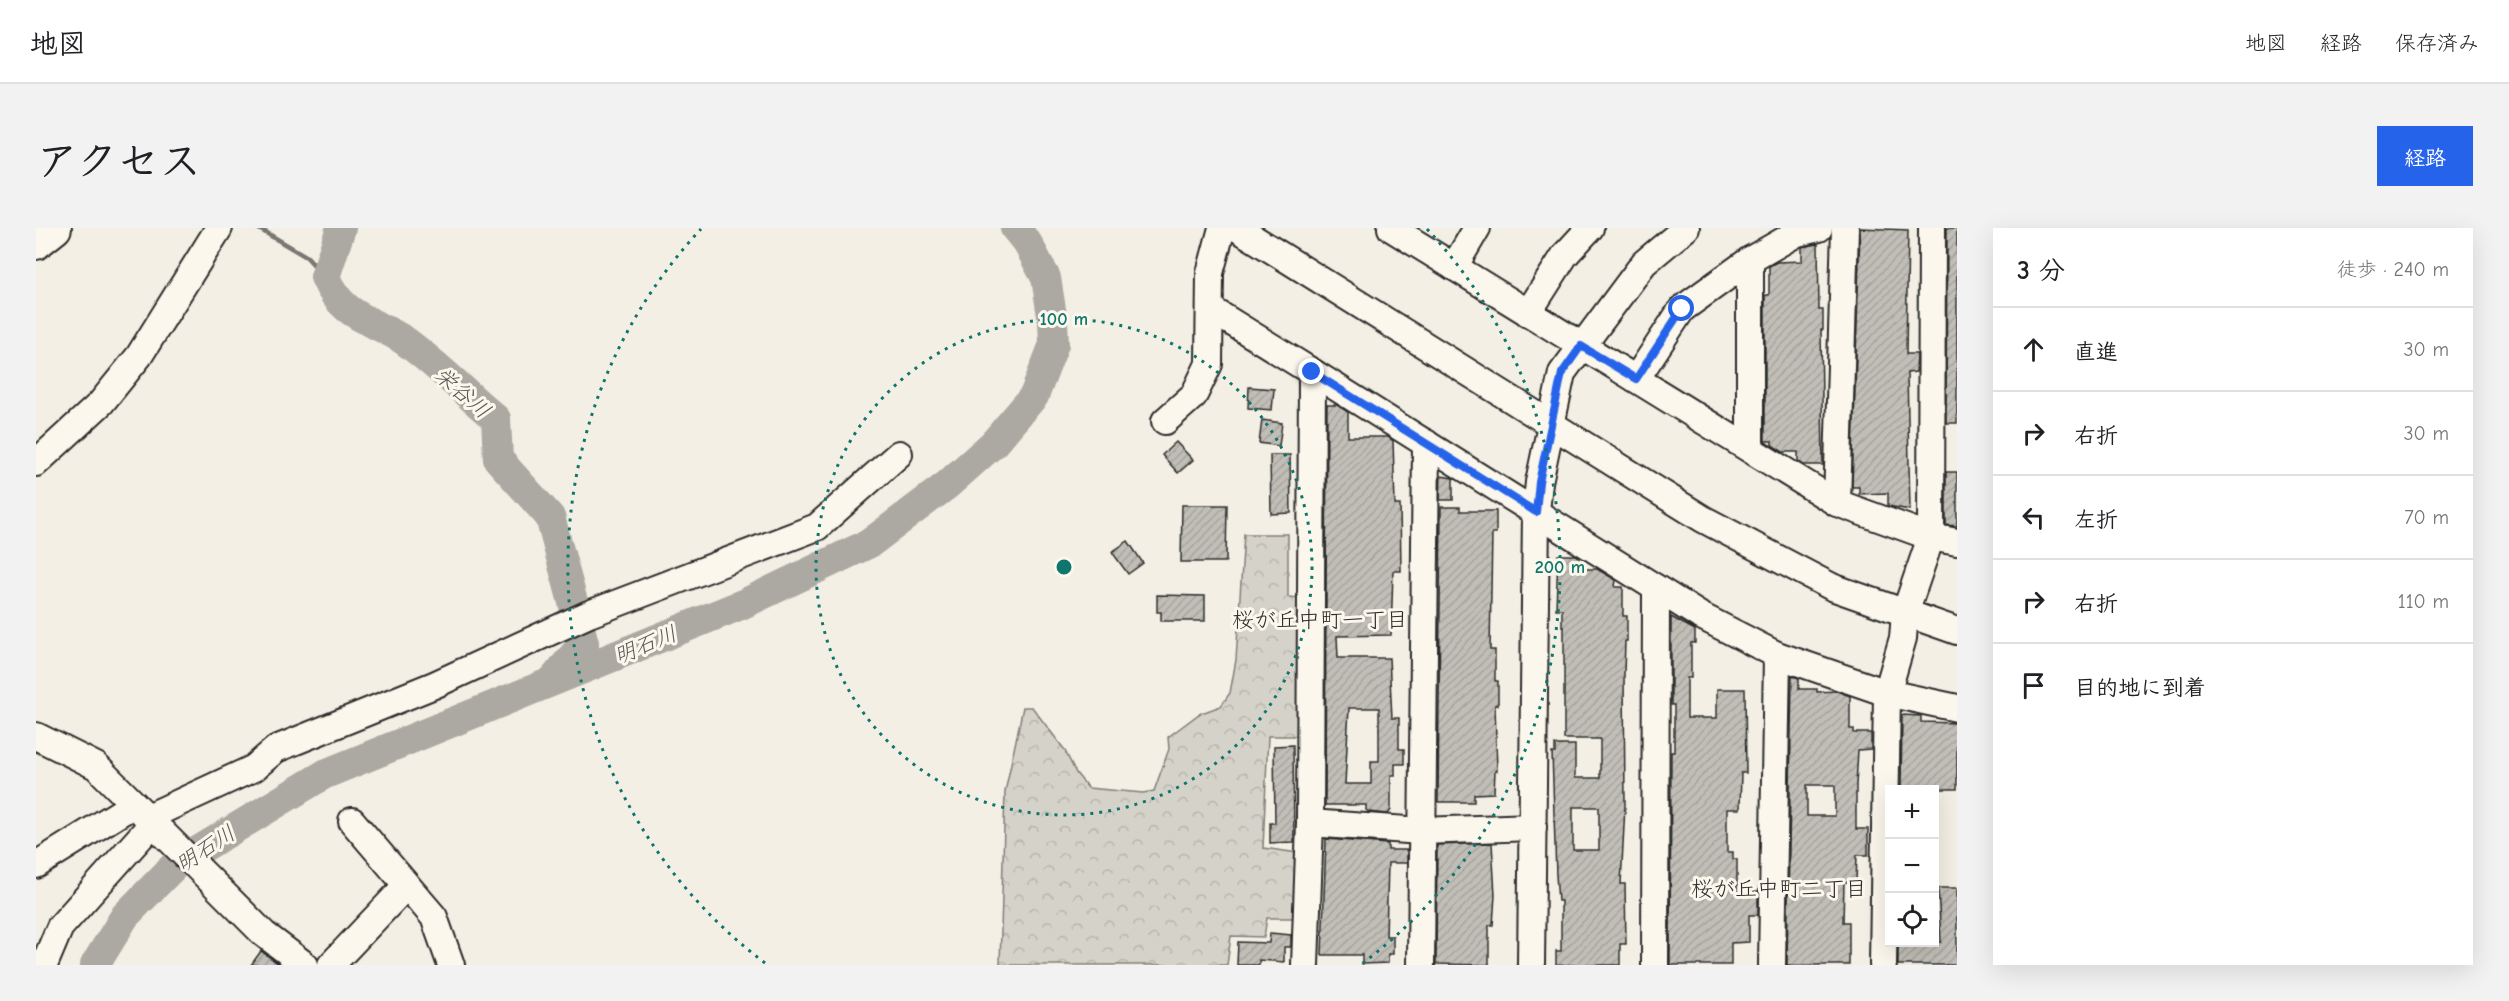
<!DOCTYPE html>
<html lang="ja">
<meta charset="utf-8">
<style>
:root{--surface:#fff;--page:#f2f2f2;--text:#202124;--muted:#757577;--line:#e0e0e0;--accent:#2563eb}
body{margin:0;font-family:"Comic Neue","Klee One",sans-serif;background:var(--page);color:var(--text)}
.controls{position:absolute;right:18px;bottom:18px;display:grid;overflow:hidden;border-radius:0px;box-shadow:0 6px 24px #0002}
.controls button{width:54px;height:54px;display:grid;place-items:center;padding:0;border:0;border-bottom:2px solid var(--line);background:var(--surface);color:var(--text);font:30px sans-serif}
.stop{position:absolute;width:18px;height:18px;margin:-14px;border:4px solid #2563eb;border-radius:50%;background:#fff}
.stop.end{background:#2563eb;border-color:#fff;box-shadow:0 2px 6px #0008}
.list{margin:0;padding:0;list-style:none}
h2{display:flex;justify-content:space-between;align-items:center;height:78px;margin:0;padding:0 24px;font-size:26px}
h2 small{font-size:20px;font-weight:400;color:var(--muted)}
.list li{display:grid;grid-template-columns:39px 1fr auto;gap:18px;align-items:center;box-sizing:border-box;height:84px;padding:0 24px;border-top:2px solid var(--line)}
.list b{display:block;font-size:22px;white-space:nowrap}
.list em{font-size:20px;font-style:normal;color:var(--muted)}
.icon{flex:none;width:33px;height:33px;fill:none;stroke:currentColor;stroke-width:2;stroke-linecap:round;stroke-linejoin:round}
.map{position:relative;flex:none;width:1921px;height:737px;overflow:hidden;border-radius:0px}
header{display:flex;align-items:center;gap:36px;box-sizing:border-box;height:84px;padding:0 30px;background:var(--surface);border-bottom:2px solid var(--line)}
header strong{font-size:28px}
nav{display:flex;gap:33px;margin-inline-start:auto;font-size:21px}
.intro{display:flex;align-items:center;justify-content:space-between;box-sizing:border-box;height:144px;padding:0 36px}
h1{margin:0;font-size:42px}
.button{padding:15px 27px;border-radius:0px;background:var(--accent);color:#fff;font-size:21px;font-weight:700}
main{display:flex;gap:36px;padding:0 36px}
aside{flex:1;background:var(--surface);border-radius:0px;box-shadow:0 6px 24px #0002}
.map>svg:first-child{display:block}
.forest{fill:url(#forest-crowns);stroke:#807e7a;stroke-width:1.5}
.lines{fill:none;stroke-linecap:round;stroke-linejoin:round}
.stream{stroke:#787772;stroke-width:5}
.river{stroke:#aca9a2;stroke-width:30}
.building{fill:url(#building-hatch);stroke:#2b2b2b;stroke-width:1.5;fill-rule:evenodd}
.minor-casing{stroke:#2b2b2b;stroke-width:30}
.major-casing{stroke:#2b2b2b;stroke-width:36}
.minor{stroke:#fbf7ec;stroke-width:26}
.major{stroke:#fbf7ec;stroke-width:32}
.route{stroke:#2563eb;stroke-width:8}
.ring{fill:none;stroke:#0f766e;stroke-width:3;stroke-dasharray:3 6}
.labels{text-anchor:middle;stroke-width:6;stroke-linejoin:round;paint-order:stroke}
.water-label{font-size:22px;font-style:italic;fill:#585755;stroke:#fbf7ec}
.neighbourhood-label{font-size:22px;fill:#2b2b2b;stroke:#fbf7ec}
.centre{fill:#0f766e;stroke:#fbf7ec;stroke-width:3}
.ring-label{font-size:18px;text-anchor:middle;font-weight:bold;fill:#0f766e;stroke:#fbf7ec;stroke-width:6;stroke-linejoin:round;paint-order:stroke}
</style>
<header>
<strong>地図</strong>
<nav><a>地図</a><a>経路</a><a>保存済み</a></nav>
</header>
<div class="intro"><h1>アクセス</h1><a class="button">経路</a></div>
<main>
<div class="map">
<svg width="1921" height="737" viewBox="0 0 1921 737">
<defs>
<pattern id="forest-crowns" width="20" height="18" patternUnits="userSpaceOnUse" patternTransform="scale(1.5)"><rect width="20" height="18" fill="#d5d2c9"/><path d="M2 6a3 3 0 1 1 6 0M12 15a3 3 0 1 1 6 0" fill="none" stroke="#b7b4ad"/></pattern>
<pattern id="building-hatch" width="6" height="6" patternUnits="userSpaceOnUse" patternTransform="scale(1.5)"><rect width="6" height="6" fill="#c0beb6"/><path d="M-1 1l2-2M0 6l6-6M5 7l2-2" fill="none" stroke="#a5a39d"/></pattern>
</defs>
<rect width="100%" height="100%" fill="#f3efe4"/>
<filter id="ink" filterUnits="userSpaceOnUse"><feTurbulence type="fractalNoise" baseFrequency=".0167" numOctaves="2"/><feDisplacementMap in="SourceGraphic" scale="12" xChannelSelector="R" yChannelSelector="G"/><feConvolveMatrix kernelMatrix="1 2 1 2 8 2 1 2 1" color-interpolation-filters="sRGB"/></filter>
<g filter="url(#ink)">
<polygon class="forest" points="1208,306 1252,306 1252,369 1264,370 1263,508 1232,508 1227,620 1262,625 1260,690 1231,690 1228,709 1195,708 1191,737 964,737 969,564 987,479 996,479 1028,521 1040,545 1052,560 1107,565 1118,563 1133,521 1132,509 1163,486 1185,478 1194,465 1200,432"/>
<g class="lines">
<polyline class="stream" points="222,0 271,29 289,49"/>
<g class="river">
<path d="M 305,0 L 289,49 C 306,90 336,91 369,113 C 401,136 430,166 460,191 L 462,231 L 514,289 L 548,415 L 517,452"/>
<polyline points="59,737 89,688 140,636 289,546 707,376 834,315 911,257 957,216 998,168 1018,116 1017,94 1010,50 992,16 979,0"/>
</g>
</g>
<g class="building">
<polygon points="1824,0 1872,2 1870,126 1881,126 1880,144 1871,145 1874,282 1852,278 1852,265 1823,266 1823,259 1816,259"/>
<polygon points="1911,0 1921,0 1921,195 1910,195"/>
<polygon points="1782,16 1783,82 1787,82 1787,102 1785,102 1787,237 1768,237 1762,233 1762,224 1747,224 1736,217 1736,213 1729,213 1729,67 1733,67 1733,38 1741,34 1766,33 1766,19"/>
<polygon points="1213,159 1238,161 1236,182 1212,180"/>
<path d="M 1291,177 L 1301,177 L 1312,184 L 1312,209 L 1352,209 L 1357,213 L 1359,277 L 1364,277 L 1365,343 L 1357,343 L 1355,407 L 1301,408 L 1302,430 L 1353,430 L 1356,490 L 1363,490 L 1363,521 L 1368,521 L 1368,536 L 1359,536 L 1359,547 L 1355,547 L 1355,582 L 1352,586 L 1333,584 L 1330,582 L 1330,577 L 1289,577 ZM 1313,480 L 1343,480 L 1343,533 L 1335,533 L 1335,556 L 1309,556 Z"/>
<polygon points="1226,192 1246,195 1243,218 1223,215"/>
<polygon points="1140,214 1157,232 1142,245 1126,227"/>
<polygon points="1234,227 1254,227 1255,285 1235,286"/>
<polygon points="1910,244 1921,244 1921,298 1910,297"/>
<polygon points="1405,248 1417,250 1417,272 1404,272"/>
<polygon points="1146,277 1191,277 1190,334 1145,334"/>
<polygon points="1405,279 1424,279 1424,283 1460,283 1460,305 1456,305 1454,422 1459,422 1459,453 1462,453 1462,477 1459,477 1461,543 1459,543 1458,565 1438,566 1438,574 1402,574"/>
<polygon points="1092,313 1107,335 1092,346 1076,324"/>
<path d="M 1522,327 L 1540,327 L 1543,329 L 1543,341 L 1561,341 L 1580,352 L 1579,359 L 1587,359 L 1587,388 L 1591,388 L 1591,413 L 1589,413 L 1588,445 L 1589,578 L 1585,656 L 1589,656 L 1590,716 L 1584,716 L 1584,737 L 1520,737 L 1520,723 L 1525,723 L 1525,673 L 1522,673 L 1520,647 L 1516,525 L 1519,525 L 1519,517 L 1539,517 L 1539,550 L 1564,550 L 1564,511 L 1528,511 L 1528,399 L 1526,399 L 1526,381 L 1520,381 ZM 1537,579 L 1563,579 L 1563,622 L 1537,622 Z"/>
<polygon points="1121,367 1169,368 1169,393 1125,393 1125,384 1121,384"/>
<polygon points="1635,389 1659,402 1659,415 1655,415 1655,450 1651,450 1651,490 1681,490 1681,461 1709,461 1710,545 1705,545 1704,581 1691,581 1691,624 1697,624 1697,631 1701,631 1701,664 1722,664 1722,687 1713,687 1713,714 1695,715 1695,737 1634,737 1635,524 1638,524 1638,477 1635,477"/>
<path d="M 1756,448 L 1763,450 L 1763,461 L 1781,461 L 1781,464 L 1801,463 L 1814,468 L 1814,501 L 1818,501 L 1818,505 L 1835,505 L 1835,521 L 1822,522 L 1820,557 L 1820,601 L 1832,601 L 1832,627 L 1821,627 L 1820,654 L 1808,654 L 1807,694 L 1813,694 L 1813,737 L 1751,737 ZM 1771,557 L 1799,557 L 1799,588 L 1771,588 Z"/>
<polygon points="1866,487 1885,488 1885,494 1921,495 1921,561 1865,561"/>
<polygon points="1257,517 1258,614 1234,615 1234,595 1239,595 1238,518"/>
<polygon points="1290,611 1352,616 1352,622 1371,622 1371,635 1352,635 1350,708 1357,708 1357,726 1352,726 1352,735 1326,736 1326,727 1286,727"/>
<polygon points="1456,615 1459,667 1457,697 1453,697 1453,737 1400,736 1401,617"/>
<polygon points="1902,660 1921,660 1921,737 1862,737 1862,714 1905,714"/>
<polygon points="1234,705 1255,707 1255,719 1248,719 1248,734 1223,732 1223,737 1201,737 1202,714 1233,715"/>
<polygon points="225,723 244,737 215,737"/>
</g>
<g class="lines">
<defs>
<g id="minor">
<polyline points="1201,0 1667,291 1796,359 1921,403"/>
<polyline points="1355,0 1801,275 1895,309 1921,314"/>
<polyline points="1418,39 1441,0"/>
<polyline points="1176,82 1276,144 1274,595 1269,737"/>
<polyline points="1492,85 1529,27 1554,0"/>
<polyline points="1276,144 1663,387 1741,427 1851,465 1921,480"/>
<polyline points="1600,151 1646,81 1714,32 1761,5 1783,0"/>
<polyline points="1129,193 1158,167 1173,136 1174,45 1186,0"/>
<polyline points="1714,221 1714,32"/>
<polyline points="0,235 65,175 103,128 183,0"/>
<polyline points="1801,275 1809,0"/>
<polyline points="0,508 60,538 228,706 269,737"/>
<polyline points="112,589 218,540 240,521 398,457 553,386 781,299 863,226"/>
<polyline points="316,593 398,689 415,737"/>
<polyline points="1274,595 1385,603 1497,599"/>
<polyline points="0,637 98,576"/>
<polyline points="8,737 24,699 117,595"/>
<polyline points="295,737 370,658"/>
<polyline points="1385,737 1390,215"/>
<polyline points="1495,737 1500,284 1503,254 1526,145 1608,35 1650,0"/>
<polyline points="1619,737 1620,360"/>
<polyline points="1736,737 1741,427"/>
<polyline points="1847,737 1851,465 1867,410 1869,385 1895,309 1896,0"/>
</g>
<polyline id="major" points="0,15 19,0"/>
</defs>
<use href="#minor" class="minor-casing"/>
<use href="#major" class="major-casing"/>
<use href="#minor" class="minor"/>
<use href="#major" class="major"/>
</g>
</g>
<g class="lines" filter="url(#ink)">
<polyline class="route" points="1276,144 1500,284 1503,254 1526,145 1545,118 1600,151 1646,81"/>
</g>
<g class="ring">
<circle cx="1028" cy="339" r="248"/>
<path d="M729 735A496 496 0 0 1 665 1M1391 1A496 496 0 0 1 1327 735"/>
</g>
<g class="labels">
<g class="water-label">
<text transform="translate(427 164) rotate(41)" y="8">栄谷川</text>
<text transform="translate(609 416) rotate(-22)" y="8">明石川</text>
<text transform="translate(169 620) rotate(-33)" y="8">明石川</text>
</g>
<g class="neighbourhood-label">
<text x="1284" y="399">桜が丘中町一丁目</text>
<text x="1743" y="668">桜が丘中町二丁目</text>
</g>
</g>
<circle cx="1028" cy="339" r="9" class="centre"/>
<g class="ring-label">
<text x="1028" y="97">100 m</text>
<text x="1524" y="345">200 m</text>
</g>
</svg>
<div class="controls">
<button>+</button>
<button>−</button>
<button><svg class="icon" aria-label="locate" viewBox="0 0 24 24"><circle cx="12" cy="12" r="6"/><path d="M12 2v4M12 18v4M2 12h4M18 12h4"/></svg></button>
</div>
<div class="stop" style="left:1646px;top:81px"></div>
<div class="stop end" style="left:1276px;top:144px"></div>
</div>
<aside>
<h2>3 分<small>徒歩 · 240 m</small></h2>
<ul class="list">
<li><svg class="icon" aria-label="ahead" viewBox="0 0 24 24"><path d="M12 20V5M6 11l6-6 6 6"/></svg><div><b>直進</b></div><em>30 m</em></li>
<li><svg class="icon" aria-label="right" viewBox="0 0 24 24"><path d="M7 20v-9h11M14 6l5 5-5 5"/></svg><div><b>右折</b></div><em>30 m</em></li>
<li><svg class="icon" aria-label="left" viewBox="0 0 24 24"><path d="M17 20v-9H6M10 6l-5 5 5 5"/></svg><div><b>左折</b></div><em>70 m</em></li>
<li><svg class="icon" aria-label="right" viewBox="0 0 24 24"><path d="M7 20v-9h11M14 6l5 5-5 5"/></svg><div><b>右折</b></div><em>110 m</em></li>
<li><svg class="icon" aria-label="arrive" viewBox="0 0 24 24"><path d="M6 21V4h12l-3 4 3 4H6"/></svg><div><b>目的地に到着</b></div></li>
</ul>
</aside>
</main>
